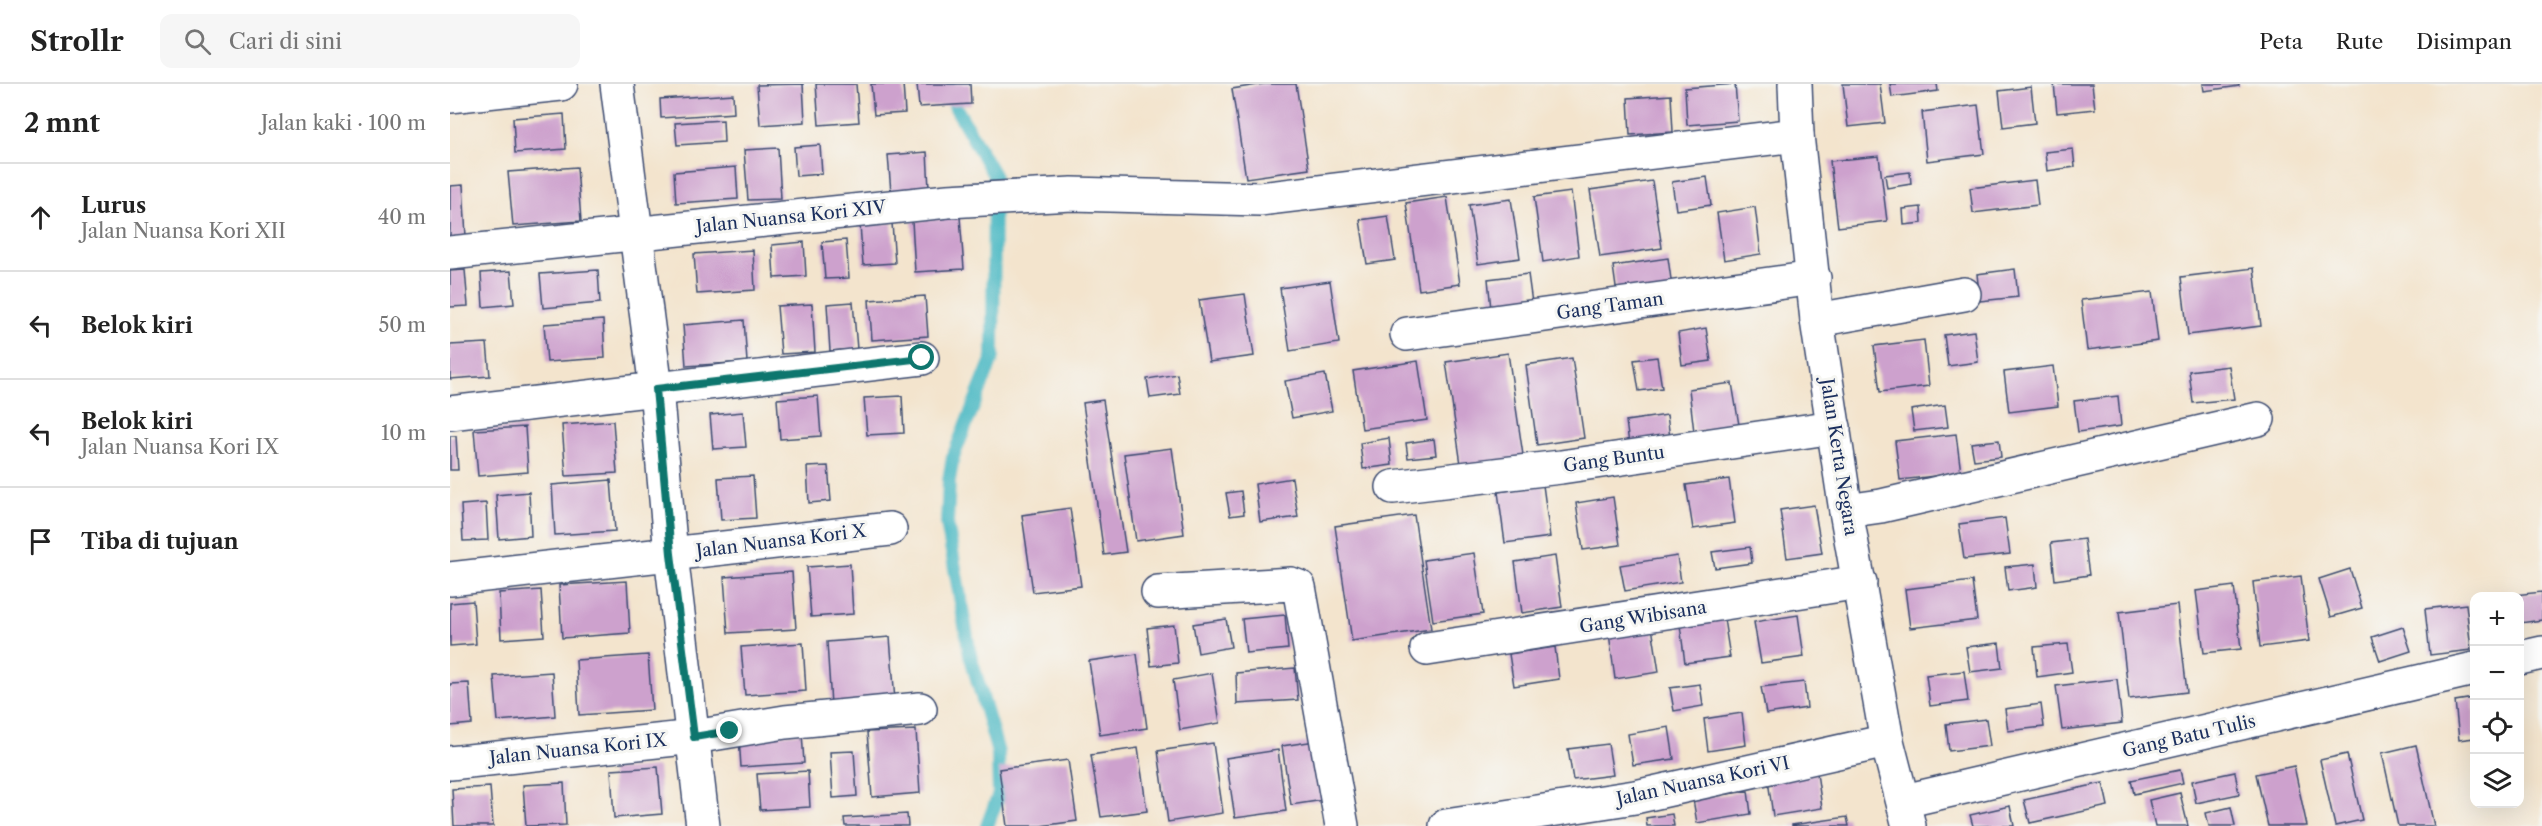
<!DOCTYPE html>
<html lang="id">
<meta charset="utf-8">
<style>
:root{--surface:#fff;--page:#f6f6f6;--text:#222;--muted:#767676;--line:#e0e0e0}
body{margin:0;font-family:"Libre Caslon Text",serif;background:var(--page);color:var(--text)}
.controls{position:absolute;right:18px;bottom:18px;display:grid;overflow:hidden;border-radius:12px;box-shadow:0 6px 24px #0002}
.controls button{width:54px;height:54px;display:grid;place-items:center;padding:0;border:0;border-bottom:2px solid var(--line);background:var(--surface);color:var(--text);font:30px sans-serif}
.stop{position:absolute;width:18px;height:18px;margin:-14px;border:4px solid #0f766e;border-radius:50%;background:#fff}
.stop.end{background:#0f766e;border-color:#fff;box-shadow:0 2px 6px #0008}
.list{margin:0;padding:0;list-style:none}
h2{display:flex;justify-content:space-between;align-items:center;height:78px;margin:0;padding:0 24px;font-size:26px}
h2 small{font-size:20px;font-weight:400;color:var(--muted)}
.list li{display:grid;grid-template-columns:39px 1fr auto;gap:18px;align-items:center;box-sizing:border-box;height:108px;padding:0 24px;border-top:2px solid var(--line)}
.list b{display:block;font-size:22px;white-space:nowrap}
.list p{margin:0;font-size:20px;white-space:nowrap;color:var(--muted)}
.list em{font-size:20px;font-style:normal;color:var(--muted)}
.icon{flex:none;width:33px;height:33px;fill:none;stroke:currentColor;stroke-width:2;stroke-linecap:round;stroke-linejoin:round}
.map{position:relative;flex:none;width:2092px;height:742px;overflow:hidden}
header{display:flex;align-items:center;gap:36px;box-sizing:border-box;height:84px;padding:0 30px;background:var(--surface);border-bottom:2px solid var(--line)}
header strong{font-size:28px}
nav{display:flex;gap:33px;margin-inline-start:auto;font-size:21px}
.search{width:420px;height:54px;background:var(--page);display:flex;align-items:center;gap:15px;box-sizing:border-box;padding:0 21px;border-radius:12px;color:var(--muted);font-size:22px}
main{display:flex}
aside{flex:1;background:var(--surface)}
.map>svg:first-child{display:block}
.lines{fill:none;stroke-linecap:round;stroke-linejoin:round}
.stream{stroke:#4ab8c3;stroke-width:14}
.building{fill:#cda1cd}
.minor-casing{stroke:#3b4a6f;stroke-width:36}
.minor{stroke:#fff;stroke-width:33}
.route{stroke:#0f766e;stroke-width:8}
.labels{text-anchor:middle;stroke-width:6;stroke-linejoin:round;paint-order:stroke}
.street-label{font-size:18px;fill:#1b2f5e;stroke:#f6f6f2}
</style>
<header>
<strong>Strollr</strong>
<div class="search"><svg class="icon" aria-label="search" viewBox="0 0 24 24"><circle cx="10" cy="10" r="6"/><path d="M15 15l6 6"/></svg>Cari di sini</div>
<nav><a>Peta</a><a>Rute</a><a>Disimpan</a></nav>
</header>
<main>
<aside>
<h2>2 mnt<small>Jalan kaki · 100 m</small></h2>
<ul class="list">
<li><svg class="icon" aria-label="ahead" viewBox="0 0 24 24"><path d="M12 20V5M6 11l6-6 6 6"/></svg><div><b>Lurus</b><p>Jalan Nuansa Kori XII</p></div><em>40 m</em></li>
<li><svg class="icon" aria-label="left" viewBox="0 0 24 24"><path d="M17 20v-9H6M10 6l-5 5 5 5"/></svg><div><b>Belok kiri</b></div><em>50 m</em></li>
<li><svg class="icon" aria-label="left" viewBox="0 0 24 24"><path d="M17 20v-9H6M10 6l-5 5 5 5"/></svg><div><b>Belok kiri</b><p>Jalan Nuansa Kori IX</p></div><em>10 m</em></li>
<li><svg class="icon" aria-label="arrive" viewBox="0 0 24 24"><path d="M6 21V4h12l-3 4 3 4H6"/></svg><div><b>Tiba di tujuan</b></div></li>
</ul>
</aside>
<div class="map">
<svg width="2092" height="742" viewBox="0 0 2092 742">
<rect width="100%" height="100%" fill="#f6f6f2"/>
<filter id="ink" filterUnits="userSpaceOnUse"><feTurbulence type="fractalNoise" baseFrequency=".0167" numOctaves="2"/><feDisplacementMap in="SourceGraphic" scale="12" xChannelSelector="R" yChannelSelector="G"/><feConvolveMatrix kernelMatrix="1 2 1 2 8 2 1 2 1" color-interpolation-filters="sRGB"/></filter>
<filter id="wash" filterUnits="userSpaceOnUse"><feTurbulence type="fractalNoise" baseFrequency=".008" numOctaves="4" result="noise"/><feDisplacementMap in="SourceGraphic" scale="24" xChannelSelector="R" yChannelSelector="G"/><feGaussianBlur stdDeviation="1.35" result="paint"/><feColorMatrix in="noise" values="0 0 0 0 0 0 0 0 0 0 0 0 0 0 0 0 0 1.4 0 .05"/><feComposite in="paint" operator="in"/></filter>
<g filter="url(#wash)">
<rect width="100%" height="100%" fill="#f3e4cd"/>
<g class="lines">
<polyline class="stream" points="498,0 506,24 544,91 543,273 503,373 499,396 497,439 520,570 548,669 549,710 537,742"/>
</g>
<g id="blocks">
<g class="building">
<polygon points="353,0 355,38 310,41 307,1"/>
<polygon points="366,0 406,0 409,38 369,41"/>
<polygon points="421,0 453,0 455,29 424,31"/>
<polygon points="467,0 520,0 521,20 469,23"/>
<polygon points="814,0 846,0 859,85 796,94 782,5"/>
<polygon points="1285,0 1288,37 1237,41 1235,4"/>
<polygon points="1393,0 1430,0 1435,39 1398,43"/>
<polygon points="1440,0 1487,0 1488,7 1442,13"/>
<polygon points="1604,0 1642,0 1645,25 1607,29"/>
<polygon points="1753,0 1789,0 1789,2 1754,7"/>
<polygon points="1581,3 1585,39 1553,43 1549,7"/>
<polygon points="283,10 284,29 211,34 210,15"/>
<polygon points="1221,11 1223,48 1180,51 1178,14"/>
<polygon points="1528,21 1534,70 1477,77 1472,28"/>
<polygon points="114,30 116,65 65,69 63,34"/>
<polygon points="273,36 274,58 227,61 225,39"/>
<polygon points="370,61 372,90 346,92 344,63"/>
<polygon points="328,64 331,115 298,116 294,66"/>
<polygon points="1623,65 1625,83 1597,87 1595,68"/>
<polygon points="477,68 479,105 441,108 438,71"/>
<polygon points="1429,72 1437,137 1388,143 1380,77"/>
<polygon points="127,83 131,137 63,142 58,88"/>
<polygon points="286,83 288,115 226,119 224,88"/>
<polygon points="1460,88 1461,100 1437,104 1435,91"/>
<polygon points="1257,93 1261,121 1226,126 1222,98"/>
<polygon points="1585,96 1588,121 1523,129 1520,104"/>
<polygon points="1202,97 1212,164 1150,173 1140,106"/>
<polygon points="13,101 16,153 0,155 0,102"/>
<polygon points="1121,108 1129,172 1093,178 1084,113"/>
<polygon points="997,113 1010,200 969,206 956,119"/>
<polygon points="1061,115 1070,174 1028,180 1019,121"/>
<polygon points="1305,123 1311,170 1274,176 1267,129"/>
<polygon points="1471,123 1472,139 1454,141 1453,125"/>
<polygon points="938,132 945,176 917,180 910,136"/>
<polygon points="510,133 514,185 465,188 462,137"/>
<polygon points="442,139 445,179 413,181 410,141"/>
<polygon points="396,156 399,194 375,195 372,158"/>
<polygon points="354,158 356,192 324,194 322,161"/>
<polygon points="303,166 305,206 247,210 244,170"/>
<polygon points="1218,174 1223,210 1168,218 1163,182"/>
<polygon points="1804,184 1811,242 1738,251 1731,193"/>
<polygon points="1565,185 1568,213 1530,217 1527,190"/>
<polygon points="15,186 18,222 0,223 0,187"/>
<polygon points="148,186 150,219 93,224 90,190"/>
<polygon points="61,187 64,220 33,223 31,189"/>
<polygon points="1078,190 1082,219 1041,225 1038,195"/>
<polygon points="880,197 889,259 840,267 830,204"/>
<polygon points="1702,208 1708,257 1637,266 1631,216"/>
<polygon points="795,210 804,272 759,278 749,216"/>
<polygon points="475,212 478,252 422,256 419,216"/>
<polygon points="403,218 407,265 380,267 377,220"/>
<polygon points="362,220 365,268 331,270 327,222"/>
<polygon points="153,236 155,274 97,278 94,240"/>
<polygon points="294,236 297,278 236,282 233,241"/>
<polygon points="1256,244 1261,277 1232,281 1228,249"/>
<polygon points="1524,247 1528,278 1498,282 1494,251"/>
<polygon points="1474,256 1479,302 1430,308 1424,262"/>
<polygon points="37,259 40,292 0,295 0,261"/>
<polygon points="1058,269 1074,378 1012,387 996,278"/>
<polygon points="1207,273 1212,304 1189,307 1184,276"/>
<polygon points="1122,274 1134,354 1087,361 1076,281"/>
<polygon points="968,277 977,336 912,345 903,287"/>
<polygon points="1603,282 1608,322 1559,328 1554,288"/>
<polygon points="1779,282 1784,315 1743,319 1739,287"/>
<polygon points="727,290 730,310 700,314 697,295"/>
<polygon points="875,290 882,327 842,334 835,297"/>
<polygon points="1282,299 1289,341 1244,348 1239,305"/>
<polygon points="368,312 371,352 330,355 327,315"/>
<polygon points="452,312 454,349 417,351 414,314"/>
<polygon points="1668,312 1671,342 1628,348 1624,317"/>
<polygon points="653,316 676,468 654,471 633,319"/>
<polygon points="1495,321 1498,343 1464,347 1461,326"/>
<polygon points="293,328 296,363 263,365 260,331"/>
<polygon points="1217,331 1220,354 1179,360 1176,337"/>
<polygon points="163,337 167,389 116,392 112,341"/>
<polygon points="75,343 78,388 28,392 24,346"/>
<polygon points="1506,350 1511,389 1450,396 1445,357"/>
<polygon points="0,352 6,352 8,386 0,386"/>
<polygon points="939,354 942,381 913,385 910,359"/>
<polygon points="984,355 986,371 958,374 956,359"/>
<polygon points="1549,356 1551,373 1524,376 1521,359"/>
<polygon points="722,364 734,450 686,457 674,370"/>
<polygon points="378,382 381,417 359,419 357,383"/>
<polygon points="303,392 306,434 271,436 268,394"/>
<polygon points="842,394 848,433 810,438 805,400"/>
<polygon points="1279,395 1285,439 1243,445 1236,401"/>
<polygon points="161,396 165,447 105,451 102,401"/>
<polygon points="1093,401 1100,453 1055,459 1048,408"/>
<polygon points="791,407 794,430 780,432 776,409"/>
<polygon points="79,408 81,452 49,455 46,411"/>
<polygon points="1163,413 1170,461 1133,466 1126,419"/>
<polygon points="36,419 38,456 13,457 11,421"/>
<polygon points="1364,421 1372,469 1337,474 1330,426"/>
<polygon points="620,424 631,502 583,508 572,431"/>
<polygon points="964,431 981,545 902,557 885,442"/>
<polygon points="1555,434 1560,470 1514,475 1509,440"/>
<polygon points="1634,455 1639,491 1605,496 1601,459"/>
<polygon points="1300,463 1302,479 1265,484 1262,468"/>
<polygon points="1024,469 1033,530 983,537 974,476"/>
<polygon points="1105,472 1112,523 1072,529 1065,478"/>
<polygon points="1227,472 1231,498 1175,507 1170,481"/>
<polygon points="400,480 403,530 361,533 357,483"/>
<polygon points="1585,480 1587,503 1558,507 1555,483"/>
<polygon points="1900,485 1912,524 1881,533 1869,495"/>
<polygon points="342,488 346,545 278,549 274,493"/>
<polygon points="1851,492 1859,557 1810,563 1803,498"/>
<polygon points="177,497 180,549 112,554 109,501"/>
<polygon points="1522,497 1527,536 1460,544 1455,505"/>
<polygon points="1784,502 1791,565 1754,569 1746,507"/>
<polygon points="91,506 94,552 51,555 49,509"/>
<polygon points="2092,508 2092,536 2070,539 2070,512 2064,511"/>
<polygon points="23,517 26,560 0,562 0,519"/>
<polygon points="2016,520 2021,566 1980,571 1975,525"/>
<polygon points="1727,521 1737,608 1679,615 1669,528"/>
<polygon points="835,531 838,565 796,569 792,535"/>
<polygon points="1348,531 1354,573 1311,579 1304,538"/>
<polygon points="776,535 781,563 748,569 743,540"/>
<polygon points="1274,535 1280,573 1235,579 1230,541"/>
<polygon points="724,541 728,579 701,582 697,544"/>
<polygon points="1202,543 1209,588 1165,595 1159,549"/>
<polygon points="1953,543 1961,567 1930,577 1922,553"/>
<polygon points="440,553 445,617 381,621 377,558"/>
<polygon points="353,559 356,607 295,611 291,563"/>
<polygon points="1549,559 1552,584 1520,588 1516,563"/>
<polygon points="1618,560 1622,588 1587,593 1584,563"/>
<polygon points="1105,563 1109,595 1064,602 1059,570"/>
<polygon points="687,570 697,644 650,651 639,577"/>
<polygon points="198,571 202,626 129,631 126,576"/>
<polygon points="845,584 848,616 787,620 786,589"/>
<polygon points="1514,587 1518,617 1480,622 1476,591"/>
<polygon points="102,588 105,632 48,637 44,592"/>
<polygon points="762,589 770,639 730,646 723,596"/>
<polygon points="1667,595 1672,639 1612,646 1606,602"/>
<polygon points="1354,598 1357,624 1316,630 1311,603"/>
<polygon points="19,599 22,640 0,642 0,600"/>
<polygon points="1250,600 1253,622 1224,627 1220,604"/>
<polygon points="2024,614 2024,654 2009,656 2005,617"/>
<polygon points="1591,620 1594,643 1558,647 1555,625"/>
<polygon points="1292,629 1296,661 1258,667 1254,635"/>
<polygon points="1536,635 1540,662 1499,667 1496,640"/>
<polygon points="1219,643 1224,675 1183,681 1178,650"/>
<polygon points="466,646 470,709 422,713 417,648"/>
<polygon points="352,649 354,679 291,683 289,653"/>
<polygon points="872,656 880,715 841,721 832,662"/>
<polygon points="763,659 773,729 718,738 708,667"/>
<polygon points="1158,660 1163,691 1123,696 1118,665"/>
<polygon points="1966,661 1984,742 1948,742 1932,669"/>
<polygon points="688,664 697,727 651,733 641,671"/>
<polygon points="828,666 836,727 785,734 776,674"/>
<polygon points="404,667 407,712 383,714 380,668"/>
<polygon points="1897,670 1912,736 1885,742 1870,676"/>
<polygon points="618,676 627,737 590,742 557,742 549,685"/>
<polygon points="1844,682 1857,742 1818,742 1806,690"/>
<polygon points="208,683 212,730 164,734 161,686"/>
<polygon points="1730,686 1733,699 1684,710 1681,696"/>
<polygon points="358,687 360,723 310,726 307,690"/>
<polygon points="1785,688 1789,710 1746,719 1742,697"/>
<polygon points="1367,689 1372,724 1323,732 1318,696"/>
<polygon points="114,699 116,741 76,742 73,701"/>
<polygon points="1653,699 1658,722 1580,739 1574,716"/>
<polygon points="40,703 43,742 4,742 2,705"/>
<polygon points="1298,707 1301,730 1247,739 1243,715"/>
<polygon points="1730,709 1738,742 1705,742 1699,716"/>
<polygon points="1560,722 1564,742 1523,742 1520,731"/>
<polygon points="1781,723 1785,742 1759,742 1756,729"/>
<polygon points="457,730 458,742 395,742 394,734"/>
<polygon points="1222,730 1224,742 1197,742 1196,734"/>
<polygon points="1397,733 1399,742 1342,742 1342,741"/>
</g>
</g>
</g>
<g filter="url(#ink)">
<use href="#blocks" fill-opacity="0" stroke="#3b4a6f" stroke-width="1.5"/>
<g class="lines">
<defs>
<g id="minor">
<polyline points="167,0 206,305 221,470 253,742"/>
<polyline points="1345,0 1347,51 1367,236 1396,427 1437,657 1459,742"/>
<polyline points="0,12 111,0"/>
<polyline points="0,169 498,117 622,110 810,115 1347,51"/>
<polyline points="1367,236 1514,210"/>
<polyline points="957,250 1364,194"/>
<polyline points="0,329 472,274"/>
<polyline points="943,403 1111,383 1384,343"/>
<polyline points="1396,427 1431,422 1808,335"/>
<polyline points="0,495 440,445"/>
<polyline points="708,508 841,500 849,503 892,742"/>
<polyline points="977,565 1410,498"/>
<polyline points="2070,574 2092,569"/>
<polyline points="0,679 244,653 335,638 470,625"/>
<polyline points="1454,717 2024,585"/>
<polyline points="996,742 1185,713 1437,657"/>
</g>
</defs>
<use href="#minor" class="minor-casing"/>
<use href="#minor" class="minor"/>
</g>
</g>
<g class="lines" filter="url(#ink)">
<polyline class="route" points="280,647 244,653 221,470 206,305 472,274"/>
</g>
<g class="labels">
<g class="street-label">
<text transform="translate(341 133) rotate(-6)" y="6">Jalan Nuansa Kori XIV</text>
<text transform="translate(1160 222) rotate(-8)" y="6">Gang Taman</text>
<text transform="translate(1389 373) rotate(81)" y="6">Jalan Kerta Negara</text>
<text transform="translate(1164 375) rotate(-8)" y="6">Gang Buntu</text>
<text transform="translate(331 457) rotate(-7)" y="6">Jalan Nuansa Kori X</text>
<text transform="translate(1193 533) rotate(-9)" y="6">Gang Wibisana</text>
<text transform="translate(1739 652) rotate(-13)" y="6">Gang Batu Tulis</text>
<text transform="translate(128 665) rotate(-6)" y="6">Jalan Nuansa Kori IX</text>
<text transform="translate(1253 697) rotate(-12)" y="6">Jalan Nuansa Kori VI</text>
</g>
</g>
</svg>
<div class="controls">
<button>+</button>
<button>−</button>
<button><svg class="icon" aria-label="locate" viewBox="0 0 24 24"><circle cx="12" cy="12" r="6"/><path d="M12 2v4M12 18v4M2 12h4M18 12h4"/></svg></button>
<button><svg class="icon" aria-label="layers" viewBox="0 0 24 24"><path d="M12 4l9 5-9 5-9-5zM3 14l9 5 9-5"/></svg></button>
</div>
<div class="stop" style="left:472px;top:274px"></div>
<div class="stop end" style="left:280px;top:647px"></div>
</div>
</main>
